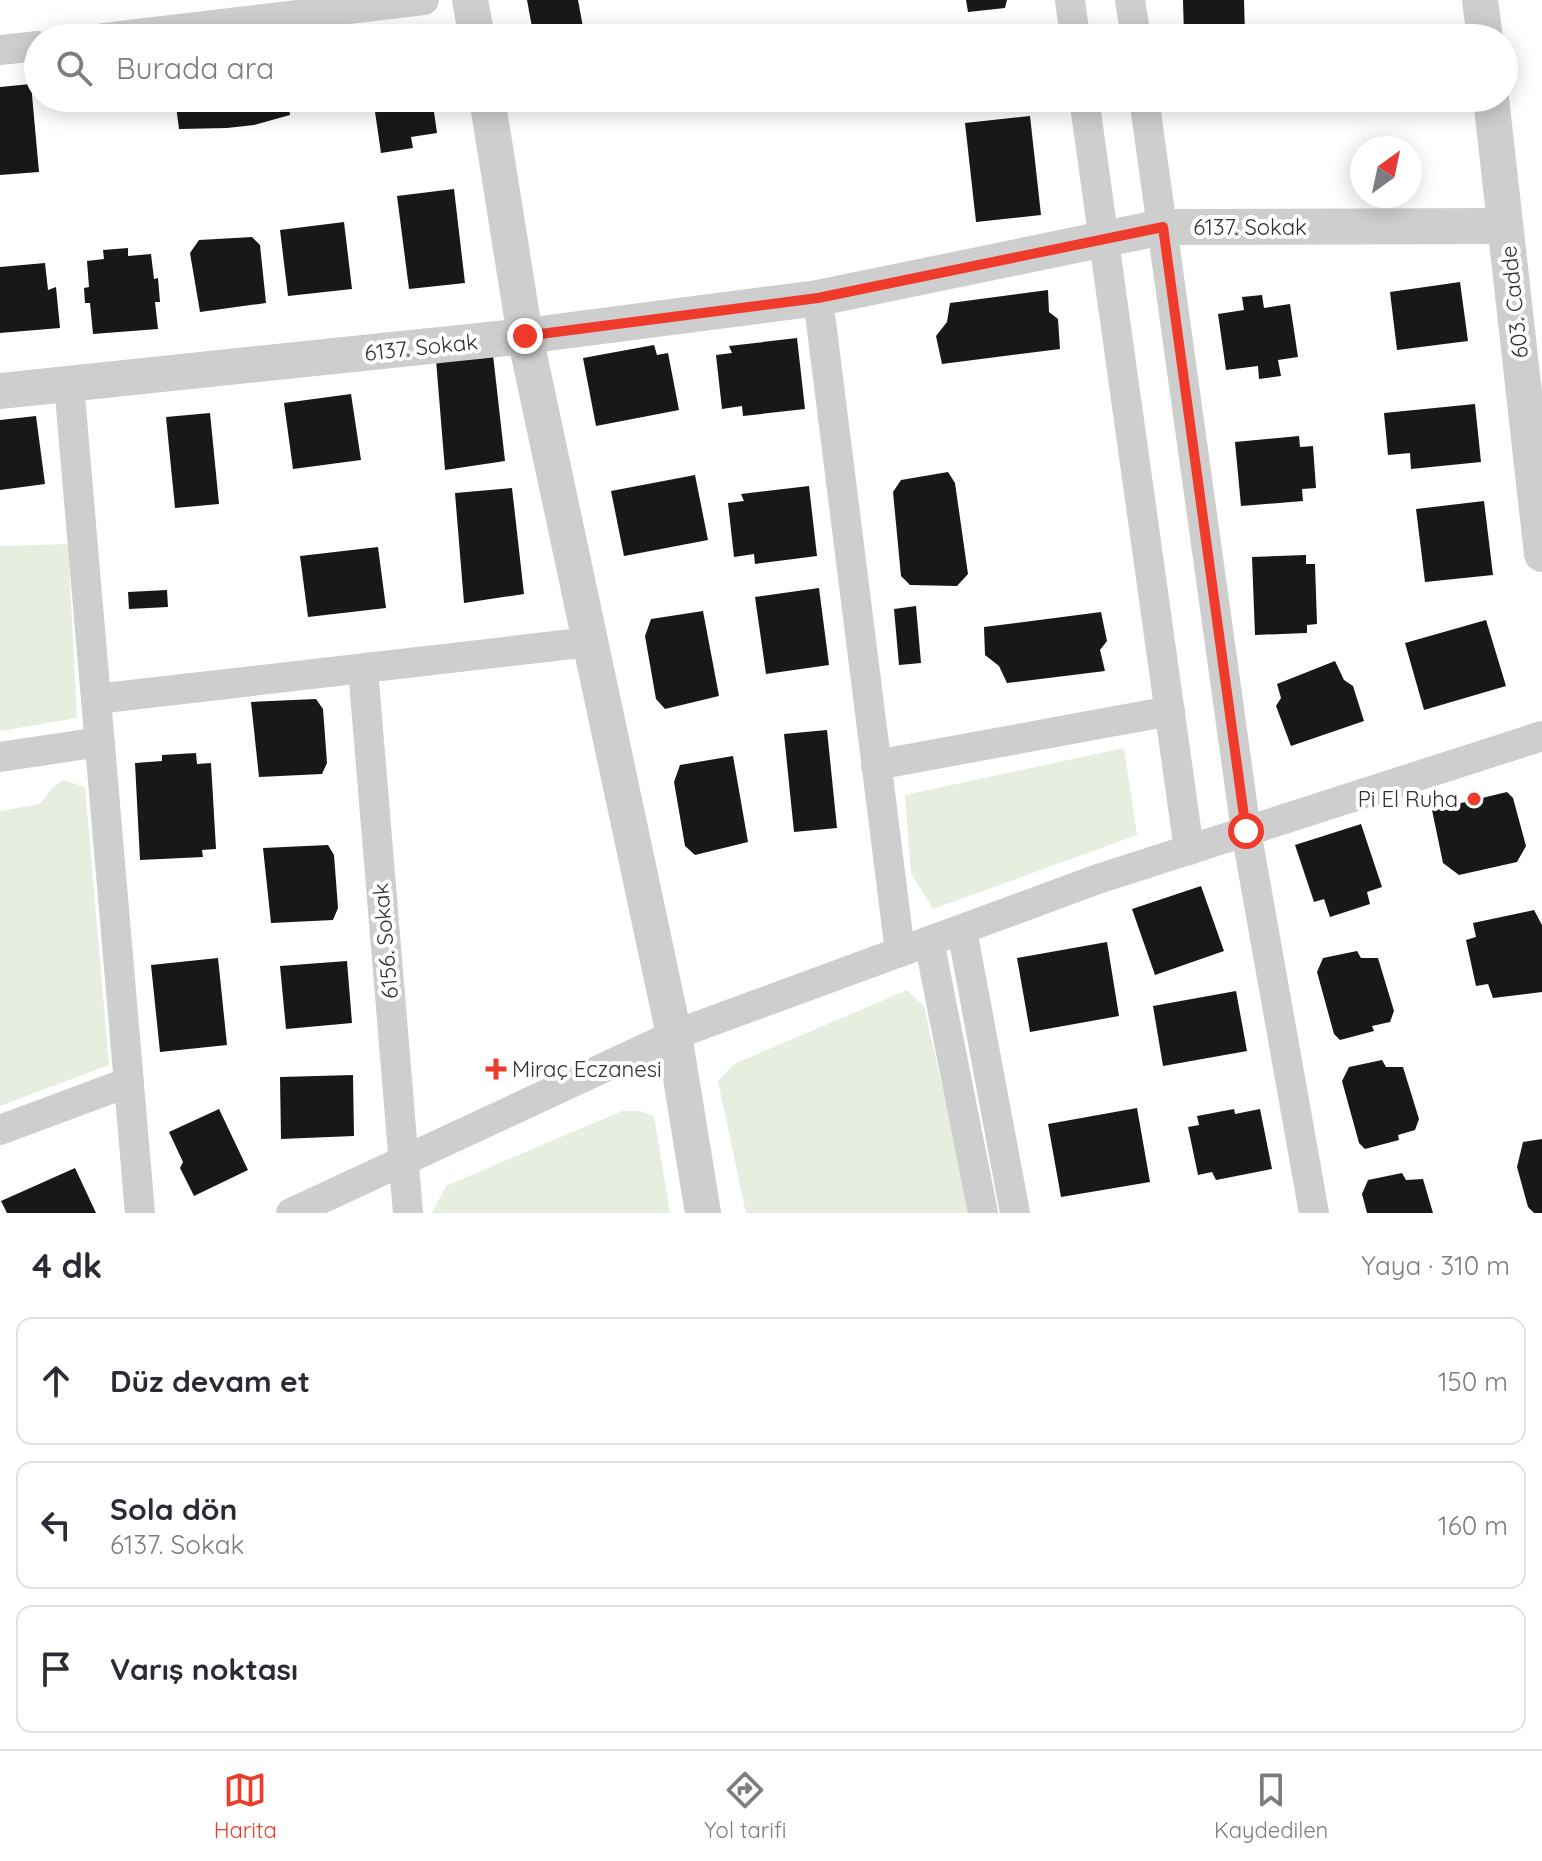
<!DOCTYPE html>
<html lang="tr">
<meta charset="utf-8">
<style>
:root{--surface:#fff;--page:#f7f7f7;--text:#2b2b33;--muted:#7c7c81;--line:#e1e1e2;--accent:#ef3b2b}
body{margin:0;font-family:Quicksand,sans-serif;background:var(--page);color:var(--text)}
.compass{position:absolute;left:1350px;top:136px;width:72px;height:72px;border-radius:50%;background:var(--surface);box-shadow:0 4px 20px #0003;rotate:33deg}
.stop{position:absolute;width:24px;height:24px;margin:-18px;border:6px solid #ef3b2b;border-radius:50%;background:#fff}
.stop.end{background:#ef3b2b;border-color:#fff;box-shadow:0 2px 8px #0008}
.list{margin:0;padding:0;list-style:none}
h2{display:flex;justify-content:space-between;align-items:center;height:104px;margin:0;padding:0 32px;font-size:34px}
h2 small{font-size:26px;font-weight:400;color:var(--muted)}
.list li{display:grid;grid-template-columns:52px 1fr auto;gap:24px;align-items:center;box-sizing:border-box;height:128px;margin:0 16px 16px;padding:0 16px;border:2px solid var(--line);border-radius:16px}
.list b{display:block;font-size:30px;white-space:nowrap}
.list p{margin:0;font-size:26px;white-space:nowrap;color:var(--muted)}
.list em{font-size:26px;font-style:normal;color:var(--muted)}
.icon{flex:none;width:44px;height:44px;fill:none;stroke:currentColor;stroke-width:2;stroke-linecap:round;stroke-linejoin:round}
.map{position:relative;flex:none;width:1542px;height:1213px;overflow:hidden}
.search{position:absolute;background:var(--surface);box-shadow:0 4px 20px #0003;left:24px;right:24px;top:24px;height:88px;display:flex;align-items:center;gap:20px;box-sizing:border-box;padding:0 28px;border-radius:44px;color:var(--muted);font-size:30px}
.sheet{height:536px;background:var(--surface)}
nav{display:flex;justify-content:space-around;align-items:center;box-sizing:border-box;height:112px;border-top:2px solid var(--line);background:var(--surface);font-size:22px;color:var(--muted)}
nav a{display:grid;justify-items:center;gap:4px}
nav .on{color:var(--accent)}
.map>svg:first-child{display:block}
.green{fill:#e5eedf}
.building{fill:#181818}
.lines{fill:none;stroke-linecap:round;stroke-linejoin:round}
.minor{stroke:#cecece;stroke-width:30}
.tertiary{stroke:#cecece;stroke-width:36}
.route{stroke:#ef3b2b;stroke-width:10}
.poi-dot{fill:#ef3b2b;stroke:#fff;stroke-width:3}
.labels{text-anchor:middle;stroke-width:8;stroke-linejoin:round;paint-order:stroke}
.street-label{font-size:22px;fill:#313131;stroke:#fff}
.poi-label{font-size:22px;fill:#313131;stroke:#fff;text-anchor:end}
</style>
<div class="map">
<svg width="1542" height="1213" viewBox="0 0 1542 1213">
<rect width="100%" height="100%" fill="#fff"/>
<g class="green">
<polygon points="68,544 77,718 0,731 0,546"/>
<polygon points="1124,748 1137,835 933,909 911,873 905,795"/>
<polygon points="63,780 85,787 109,1065 0,1106 0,811 40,804 53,787"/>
<polygon points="907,990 924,1006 971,1213 746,1213 718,1081 734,1064"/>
<polygon points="622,1111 640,1111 654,1116 670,1213 432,1213 446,1186"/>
</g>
<g class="building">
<polygon points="527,0 578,0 585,38 534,38"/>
<polygon points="966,0 1007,0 1005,8 968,12"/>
<polygon points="1183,0 1244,0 1245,35 1184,36"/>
<polygon points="31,84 39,172 0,175 0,87"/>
<polygon points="175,98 288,98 290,115 254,125 227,128 179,129"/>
<polygon points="373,98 432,98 437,133 411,137 413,148 381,153"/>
<polygon points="1030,116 1041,215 976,222 965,123"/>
<polygon points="454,189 465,283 409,289 397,196"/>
<polygon points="344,222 352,289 288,296 280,230"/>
<polygon points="252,237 260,245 266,303 200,312 190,253 199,240"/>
<polygon points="128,248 128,256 151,254 154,279 158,278 160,302 155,302 158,329 93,334 90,303 85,303 84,288 89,287 87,261 104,259 103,250"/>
<polygon points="45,263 48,290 56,287 60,328 0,333 0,267"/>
<polygon points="1460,282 1468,341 1397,350 1390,292"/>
<polygon points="1048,290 1049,312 1058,319 1060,349 942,364 936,336 947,322 950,303"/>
<polygon points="1262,295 1264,308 1290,304 1298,357 1278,360 1281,376 1259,379 1258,366 1226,370 1218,314 1244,310 1242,297"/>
<polygon points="797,338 805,409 743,416 742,406 722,409 716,355 732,353 729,346"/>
<polygon points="654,345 657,355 668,353 679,410 596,426 583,358"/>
<polygon points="493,355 505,461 445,470 436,360"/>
<polygon points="351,394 361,460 293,469 284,403"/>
<polygon points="1475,404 1481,462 1411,469 1410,453 1388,455 1384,413"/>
<polygon points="210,413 219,504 175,508 166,417"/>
<polygon points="36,416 45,484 0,490 0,420"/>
<polygon points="1299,436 1300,447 1313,446 1316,488 1302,489 1303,501 1241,506 1235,442"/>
<polygon points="948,472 955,483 968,574 957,586 910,585 901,576 893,492 901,480"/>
<polygon points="695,475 708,540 624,556 611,491"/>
<polygon points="809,486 817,556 755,564 754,554 734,557 728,503 744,501 741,494"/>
<polygon points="512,488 524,594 464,603 455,493"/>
<polygon points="1484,501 1493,575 1425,582 1416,509"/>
<polygon points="378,547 386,608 308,617 300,556"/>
<polygon points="1306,555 1306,564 1315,564 1317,624 1307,625 1307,633 1255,635 1252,557"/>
<polygon points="819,588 829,665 766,674 755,597"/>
<polygon points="167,590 168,607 129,609 128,592"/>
<polygon points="916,606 921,663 899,665 894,609"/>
<polygon points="703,611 719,696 665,709 656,699 645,636 651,619"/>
<polygon points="1101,612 1107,641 1100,650 1105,671 1007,683 999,666 985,655 984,627"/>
<polygon points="1486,620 1506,686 1424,710 1405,643"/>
<polygon points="1335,661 1344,680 1353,686 1364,721 1291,746 1276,706 1281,698 1277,684"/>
<polygon points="316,699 323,709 327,763 322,774 259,777 251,702"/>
<polygon points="827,730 837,828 794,832 784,734"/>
<polygon points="196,753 197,764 211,763 216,849 202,850 203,857 140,860 135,763 162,761 162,755"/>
<polygon points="733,756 748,842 695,855 685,846 674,782 680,765"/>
<polygon points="1507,792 1513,798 1526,846 1517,862 1459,875 1443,863 1432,810"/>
<polygon points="1361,824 1382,887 1367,892 1370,904 1330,917 1324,899 1314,902 1295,845"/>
<polygon points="328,845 334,855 338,908 333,920 271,923 263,848"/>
<polygon points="1201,886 1224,951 1155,975 1132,909"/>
<polygon points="1534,910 1542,925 1542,992 1493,998 1488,984 1476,986 1466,940 1476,937 1473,923"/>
<polygon points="1107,942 1119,1016 1030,1032 1017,958"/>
<polygon points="1357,951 1361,958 1378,958 1394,1011 1390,1022 1372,1026 1374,1031 1340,1040 1334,1034 1317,972 1323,958"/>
<polygon points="218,958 227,1045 160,1052 151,965"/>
<polygon points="347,961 352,1023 286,1029 280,966"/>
<polygon points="1236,991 1247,1051 1163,1066 1153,1006"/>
<polygon points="1382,1060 1386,1067 1403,1067 1419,1119 1415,1130 1398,1135 1399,1140 1365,1149 1359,1143 1342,1081 1349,1067"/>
<polygon points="353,1075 354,1136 281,1139 280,1077"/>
<polygon points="1137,1108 1150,1182 1061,1197 1048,1124"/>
<polygon points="219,1109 248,1170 194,1196 180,1168 183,1162 169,1132"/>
<polygon points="1234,1109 1235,1114 1260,1109 1272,1169 1216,1180 1212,1172 1198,1175 1188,1127 1199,1125 1197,1116"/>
<polygon points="1542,1139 1542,1213 1534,1213 1528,1207 1517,1167 1523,1142"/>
<polygon points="75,1168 96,1213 7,1213 1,1201"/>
<polygon points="1402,1173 1406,1180 1423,1179 1433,1213 1367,1213 1362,1194 1368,1180"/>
</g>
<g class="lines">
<g class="minor">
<polyline points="1070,0 1075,38"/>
<polyline points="1130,0 1136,38"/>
<polyline points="104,38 424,0"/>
<polyline points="0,50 38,46"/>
<polyline points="1084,98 1189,850"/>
<polyline points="1144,98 1246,831 1314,1213"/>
<polyline points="818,298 900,952"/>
<polyline points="69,384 140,1213"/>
<polyline points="363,669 408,1213"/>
<polyline points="96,699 590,642"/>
<polyline points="0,757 100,742"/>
<polyline points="876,765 1170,711"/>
<polyline points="962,930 1015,1213"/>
<polyline points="929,941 983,1213"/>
<polyline points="0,1130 129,1082"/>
<polyline points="291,1213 674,1035 1098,879 1542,736"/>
</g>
<g class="tertiary">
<polyline points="470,0 477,38"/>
<polyline points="1480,0 1485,38"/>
<polyline points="487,98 525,336 674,1035 703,1213"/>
<polyline points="1491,98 1542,554"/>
<polyline points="0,391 525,336 818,298 1163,227 1505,226"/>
</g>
</g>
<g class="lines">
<polyline class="route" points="525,336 818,298 1163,227 1246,831"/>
</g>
<g class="poi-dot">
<circle cx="1474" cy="799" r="8"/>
<path d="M492 1057h8v8h8v8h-8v8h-8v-8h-8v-8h8z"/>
</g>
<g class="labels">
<g class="street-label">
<text x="1250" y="235">6137. Sokak</text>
<text transform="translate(1514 302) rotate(-96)" y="8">603. Cadde</text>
<text transform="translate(421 347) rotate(-6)" y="8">6137. Sokak</text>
<text transform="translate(385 941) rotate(-95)" y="8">6156. Sokak</text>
</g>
<g class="poi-label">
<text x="1458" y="807">Pi El Ruha</text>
<text x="512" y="1077" text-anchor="start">Miraç Eczanesi</text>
</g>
</g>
</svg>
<svg class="compass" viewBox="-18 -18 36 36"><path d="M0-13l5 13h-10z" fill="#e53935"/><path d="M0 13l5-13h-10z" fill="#7c7c81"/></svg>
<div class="stop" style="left:1246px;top:831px"></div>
<div class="stop end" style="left:525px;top:336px"></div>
<div class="search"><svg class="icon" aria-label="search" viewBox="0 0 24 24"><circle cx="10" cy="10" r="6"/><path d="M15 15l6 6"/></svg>Burada ara</div>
</div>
<section class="sheet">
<h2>4 dk<small>Yaya · 310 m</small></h2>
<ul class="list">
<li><svg class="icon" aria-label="ahead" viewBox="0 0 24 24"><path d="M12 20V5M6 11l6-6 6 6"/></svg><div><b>Düz devam et</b></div><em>150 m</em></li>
<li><svg class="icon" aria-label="left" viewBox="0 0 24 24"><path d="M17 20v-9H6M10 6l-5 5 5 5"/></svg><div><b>Sola dön</b><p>6137. Sokak</p></div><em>160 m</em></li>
<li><svg class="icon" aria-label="arrive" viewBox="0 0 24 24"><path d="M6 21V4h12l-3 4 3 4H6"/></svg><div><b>Varış noktası</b></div></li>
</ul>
</section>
<nav>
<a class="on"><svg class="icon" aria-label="map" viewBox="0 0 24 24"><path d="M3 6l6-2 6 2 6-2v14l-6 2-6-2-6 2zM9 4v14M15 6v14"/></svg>Harita</a>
<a><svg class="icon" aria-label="directions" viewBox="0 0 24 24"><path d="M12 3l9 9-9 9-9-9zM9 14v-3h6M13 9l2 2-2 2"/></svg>Yol tarifi</a>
<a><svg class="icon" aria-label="saved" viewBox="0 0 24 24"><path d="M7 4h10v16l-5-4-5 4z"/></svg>Kaydedilen</a>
</nav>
